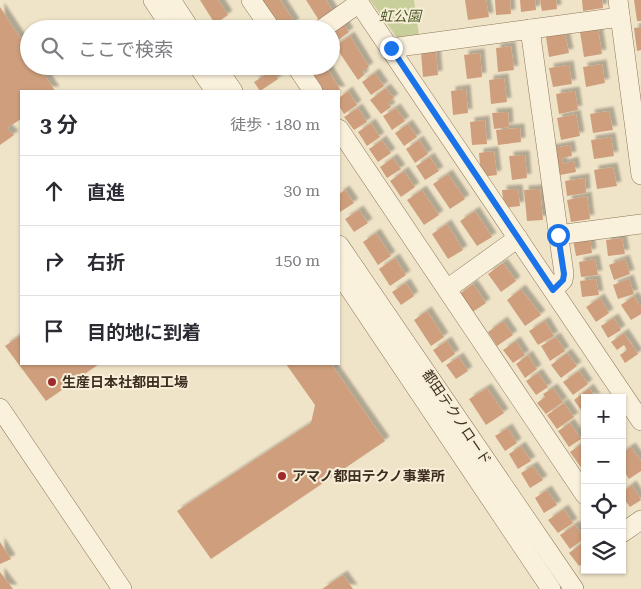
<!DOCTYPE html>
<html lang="ja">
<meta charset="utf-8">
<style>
:root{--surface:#fff;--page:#f7f7f7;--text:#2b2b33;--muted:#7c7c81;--line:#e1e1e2}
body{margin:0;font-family:"Roboto Serif","Noto Sans JP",serif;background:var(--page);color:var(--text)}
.controls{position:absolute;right:15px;bottom:15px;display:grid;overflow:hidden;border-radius:0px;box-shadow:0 1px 4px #0004}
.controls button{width:45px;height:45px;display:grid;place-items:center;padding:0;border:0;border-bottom:1px solid var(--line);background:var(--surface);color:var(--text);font:25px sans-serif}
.stop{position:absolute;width:15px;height:15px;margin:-11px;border:4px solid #1a73e8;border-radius:50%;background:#fff}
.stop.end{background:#1a73e8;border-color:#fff;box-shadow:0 1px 5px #0008}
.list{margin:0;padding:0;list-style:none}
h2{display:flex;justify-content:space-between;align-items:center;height:65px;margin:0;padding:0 20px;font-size:21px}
h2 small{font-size:16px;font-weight:400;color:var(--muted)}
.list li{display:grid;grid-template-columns:32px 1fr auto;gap:15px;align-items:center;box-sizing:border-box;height:70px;padding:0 20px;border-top:1px solid var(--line)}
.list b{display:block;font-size:19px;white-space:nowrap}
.list em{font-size:16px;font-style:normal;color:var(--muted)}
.icon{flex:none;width:28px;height:28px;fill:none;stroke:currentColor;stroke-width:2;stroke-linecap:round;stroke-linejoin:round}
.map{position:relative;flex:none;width:641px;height:589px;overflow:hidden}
.search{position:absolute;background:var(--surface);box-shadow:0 1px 4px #0004;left:20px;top:20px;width:320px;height:55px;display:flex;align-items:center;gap:12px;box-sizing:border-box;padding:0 18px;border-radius:28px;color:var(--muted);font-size:19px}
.panel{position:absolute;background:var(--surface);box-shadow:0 1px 4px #0004;left:20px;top:90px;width:320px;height:275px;border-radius:0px}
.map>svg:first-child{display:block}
.green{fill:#c9cf9b}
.building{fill:#cf9f7d;filter:url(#shadow)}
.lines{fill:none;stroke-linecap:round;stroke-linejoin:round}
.minor-casing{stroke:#8d765c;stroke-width:20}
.minor{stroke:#faf1dc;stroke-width:19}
.route{stroke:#1a73e8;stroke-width:6}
.poi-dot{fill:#9e2a2b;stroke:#f7eed8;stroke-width:2}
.labels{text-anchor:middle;stroke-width:4;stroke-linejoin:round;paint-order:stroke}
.park-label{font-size:14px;font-style:italic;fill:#4d5a26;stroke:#f7eed8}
.poi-label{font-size:14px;font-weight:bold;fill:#3d2e20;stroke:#f7eed8;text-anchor:start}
.street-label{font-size:14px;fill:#3d2e20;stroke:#f7eed8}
</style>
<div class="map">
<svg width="641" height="589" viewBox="0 0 641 589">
<defs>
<filter id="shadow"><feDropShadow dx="4.5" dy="-4.5" stdDeviation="1" flood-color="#0004"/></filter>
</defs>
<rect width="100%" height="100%" fill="#f0e4c8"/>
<polygon class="green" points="370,0 414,0 419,35 398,39"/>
<g class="building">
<polygon points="200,0 218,0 228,15 215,24"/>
<polygon points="261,0 280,0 295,23 286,29 279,29"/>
<polygon points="306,0 326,0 334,13 320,22"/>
<polygon points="465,0 486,0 489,17 468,20"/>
<polygon points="495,0 510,0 511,14 496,15"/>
<polygon points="520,0 535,0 536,10 521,12"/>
<polygon points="540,0 556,0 557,9 542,11"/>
<polygon points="582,0 602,0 603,8 583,11"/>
<polygon points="634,0 641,0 641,21 637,21"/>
<polygon points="0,7 29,51 29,66 39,66 55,91 21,91 21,119 7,128 14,135 0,145"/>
<polygon points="343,23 349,32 333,44 331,41 331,31"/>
<polygon points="641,27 641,50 637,51 634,28"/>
<polygon points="598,29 602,54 584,57 580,32"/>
<polygon points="565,34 569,53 549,57 546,37"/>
<polygon points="350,36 369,67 363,71 364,75 358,80 335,46"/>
<polygon points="511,46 514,70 498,72 496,48"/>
<polygon points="436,51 438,75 423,77 421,53"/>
<polygon points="480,53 482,77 467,79 464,55"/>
<polygon points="602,64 605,83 586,87 583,67"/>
<polygon points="569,65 572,84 553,87 549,68"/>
<polygon points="307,66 326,66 341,91 323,91"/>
<polygon points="273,70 278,79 260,91 254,82"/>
<polygon points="375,73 384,86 371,95 362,82"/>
<polygon points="504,78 507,102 491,104 489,80"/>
<polygon points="386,88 394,98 388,103 391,107 381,114 370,100"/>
<polygon points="466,89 468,113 453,115 451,91"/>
<polygon points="348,91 357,105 344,114 339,106 339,98"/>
<polygon points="575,91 578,110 559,114 556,94"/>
<polygon points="358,108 367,122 354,130 344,117"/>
<polygon points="396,108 405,121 392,130 383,116"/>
<polygon points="609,111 613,130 593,133 590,114"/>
<polygon points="508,112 509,127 494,129 492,113"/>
<polygon points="576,114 580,136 561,140 557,118"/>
<polygon points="485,120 487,144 472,145 470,122"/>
<polygon points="371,123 380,137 367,146 358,132"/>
<polygon points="408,124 417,137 404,146 395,133"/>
<polygon points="520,128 521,142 498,145 496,130"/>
<polygon points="611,137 614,156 594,159 591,140"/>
<polygon points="382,140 391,153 378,162 369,149"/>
<polygon points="419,140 428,154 415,163 406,149"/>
<polygon points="570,145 572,156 562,158 563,164 574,161 576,172 555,176 550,149"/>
<polygon points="494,151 497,175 481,177 479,153"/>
<polygon points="525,155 527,178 512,180 509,156"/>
<polygon points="430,157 439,171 425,180 416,166"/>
<polygon points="393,158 401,169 387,178 380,167"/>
<polygon points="613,167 617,186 597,189 594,170"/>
<polygon points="404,171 415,187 401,197 390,181"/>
<polygon points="448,174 465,199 450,209 433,184"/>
<polygon points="585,178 586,193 567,196 565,181"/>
<polygon points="518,189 520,206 504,208 502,190"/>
<polygon points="540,189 543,220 527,221 524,190"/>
<polygon points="345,190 354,203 340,212 339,210 339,194"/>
<polygon points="422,190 439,215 424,225 407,200"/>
<polygon points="587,196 590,219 571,222 567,200"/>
<polygon points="359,210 368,223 354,232 345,219"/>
<polygon points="475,211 492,237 477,246 460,221"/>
<polygon points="447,224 463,250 448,259 432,234"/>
<polygon points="376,233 391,256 378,265 363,242"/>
<polygon points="590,238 592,253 576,256 573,240"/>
<polygon points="622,238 625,254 608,256 606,240"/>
<polygon points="395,258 406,275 390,286 379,269"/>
<polygon points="595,259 598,275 581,277 579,262"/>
<polygon points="625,259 630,274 614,280 609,265"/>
<polygon points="503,263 516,281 501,292 488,274"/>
<polygon points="596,279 599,295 582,297 580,281"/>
<polygon points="629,279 634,294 618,299 613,285"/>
<polygon points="406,283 414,296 401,305 392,292"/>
<polygon points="473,284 486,303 471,313 458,295"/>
<polygon points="521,289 541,315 525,326 507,300"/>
<polygon points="634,296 641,307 641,314 631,320 621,305"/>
<polygon points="600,298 609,313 596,322 586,307"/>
<polygon points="427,311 444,337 431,346 414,320"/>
<polygon points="614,318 621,330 608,338 601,326"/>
<polygon points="503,321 513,335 497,346 488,332"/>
<polygon points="545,321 554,336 538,345 529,331"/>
<polygon points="624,333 638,354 625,363 620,355 627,350 624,345 617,350 611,342"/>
<polygon points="21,335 21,364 99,364 46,401 5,346"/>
<polygon points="556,337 565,351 550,361 541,346"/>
<polygon points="447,341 455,354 442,363 433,350"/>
<polygon points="516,341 525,355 513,363 503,350"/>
<polygon points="567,353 577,366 561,378 551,365"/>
<polygon points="528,355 537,369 525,378 516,364"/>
<polygon points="459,357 468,371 456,379 446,365"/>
<polygon points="286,364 331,364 385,441 211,559 177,511 311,423 315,405"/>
<polygon points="579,371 588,384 573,395 563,382"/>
<polygon points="538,373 548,387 536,395 526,381"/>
<polygon points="487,388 504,413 486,425 469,399"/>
<polygon points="553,388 563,402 546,414 537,403 545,397 543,394"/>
<polygon points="589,388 596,398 585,398 585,412 583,413 574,400"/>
<polygon points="564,403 574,417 557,429 547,415"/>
<polygon points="570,423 581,439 569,447 558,431"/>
<polygon points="508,428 517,443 505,451 495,436"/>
<polygon points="583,443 585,447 585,473 570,452"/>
<polygon points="521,446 531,461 518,469 509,454"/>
<polygon points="631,447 641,461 641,471 629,479 622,468 622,453"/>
<polygon points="533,466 543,480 530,488 521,473"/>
<polygon points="632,485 641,500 630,507 622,496 622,492"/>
<polygon points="547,490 557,505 544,513 535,498"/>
<polygon points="564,509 573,523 558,533 548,520"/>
<polygon points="575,525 585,538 570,549 560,535"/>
<polygon points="585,541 585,562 579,566 569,553"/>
<polygon points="0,542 11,559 0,564"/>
<polygon points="0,572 13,589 0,589"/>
<polygon points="343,575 353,589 322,589"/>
</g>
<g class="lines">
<defs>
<g id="minor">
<polyline points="153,0 172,29"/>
<polyline points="171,0 190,29"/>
<polyline points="251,0 271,29"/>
<polyline points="357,0 641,421"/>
<polyline points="618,0 641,175"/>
<polyline points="322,29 359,3"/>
<polyline points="530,29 564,274 563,280 553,290"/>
<polyline points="391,48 620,17"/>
<polyline points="198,66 215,91"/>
<polyline points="216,66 233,91"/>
<polyline points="296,66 313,91"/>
<polyline points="339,129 585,495"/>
<polyline points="558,235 641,224"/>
<polyline points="339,245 574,589"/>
<polyline points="339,273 551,589"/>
<polyline points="447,289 518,238"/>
<polyline points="0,408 122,589"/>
<polyline points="622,533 641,520"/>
</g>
</defs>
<use href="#minor" class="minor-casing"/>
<use href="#minor" class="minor"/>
</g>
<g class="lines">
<polyline class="route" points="391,48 553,290 563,280 564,274 558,235"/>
</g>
<g class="poi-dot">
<circle cx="52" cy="382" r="5"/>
<circle cx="282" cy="476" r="5"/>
</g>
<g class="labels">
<g class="park-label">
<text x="400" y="21">虹公園</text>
</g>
<g class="poi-label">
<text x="62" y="387">生産日本社都田工場</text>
<text x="292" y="481">アマノ都田テクノ事業所</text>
</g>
<g class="street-label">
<text transform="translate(457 417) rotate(56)" y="5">都田テクノロード</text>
</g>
</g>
</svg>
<div class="controls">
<button>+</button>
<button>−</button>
<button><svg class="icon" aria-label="locate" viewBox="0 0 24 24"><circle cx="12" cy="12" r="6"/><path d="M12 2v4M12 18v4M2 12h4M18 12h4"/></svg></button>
<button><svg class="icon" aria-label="layers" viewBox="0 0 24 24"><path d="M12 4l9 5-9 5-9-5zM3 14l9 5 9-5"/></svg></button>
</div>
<div class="stop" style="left:558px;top:235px"></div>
<div class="stop end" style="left:391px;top:48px"></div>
<div class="search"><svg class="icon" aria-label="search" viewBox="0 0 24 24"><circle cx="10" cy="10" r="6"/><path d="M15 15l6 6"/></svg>ここで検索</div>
<section class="panel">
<h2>3 分<small>徒歩 · 180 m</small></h2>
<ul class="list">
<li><svg class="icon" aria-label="ahead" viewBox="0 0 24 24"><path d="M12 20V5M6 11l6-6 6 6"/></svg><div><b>直進</b></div><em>30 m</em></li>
<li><svg class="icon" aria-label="right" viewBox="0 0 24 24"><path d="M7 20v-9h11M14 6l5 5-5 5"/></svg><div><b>右折</b></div><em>150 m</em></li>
<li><svg class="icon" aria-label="arrive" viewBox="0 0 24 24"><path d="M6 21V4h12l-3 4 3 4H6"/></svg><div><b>目的地に到着</b></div></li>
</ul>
</section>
</div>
